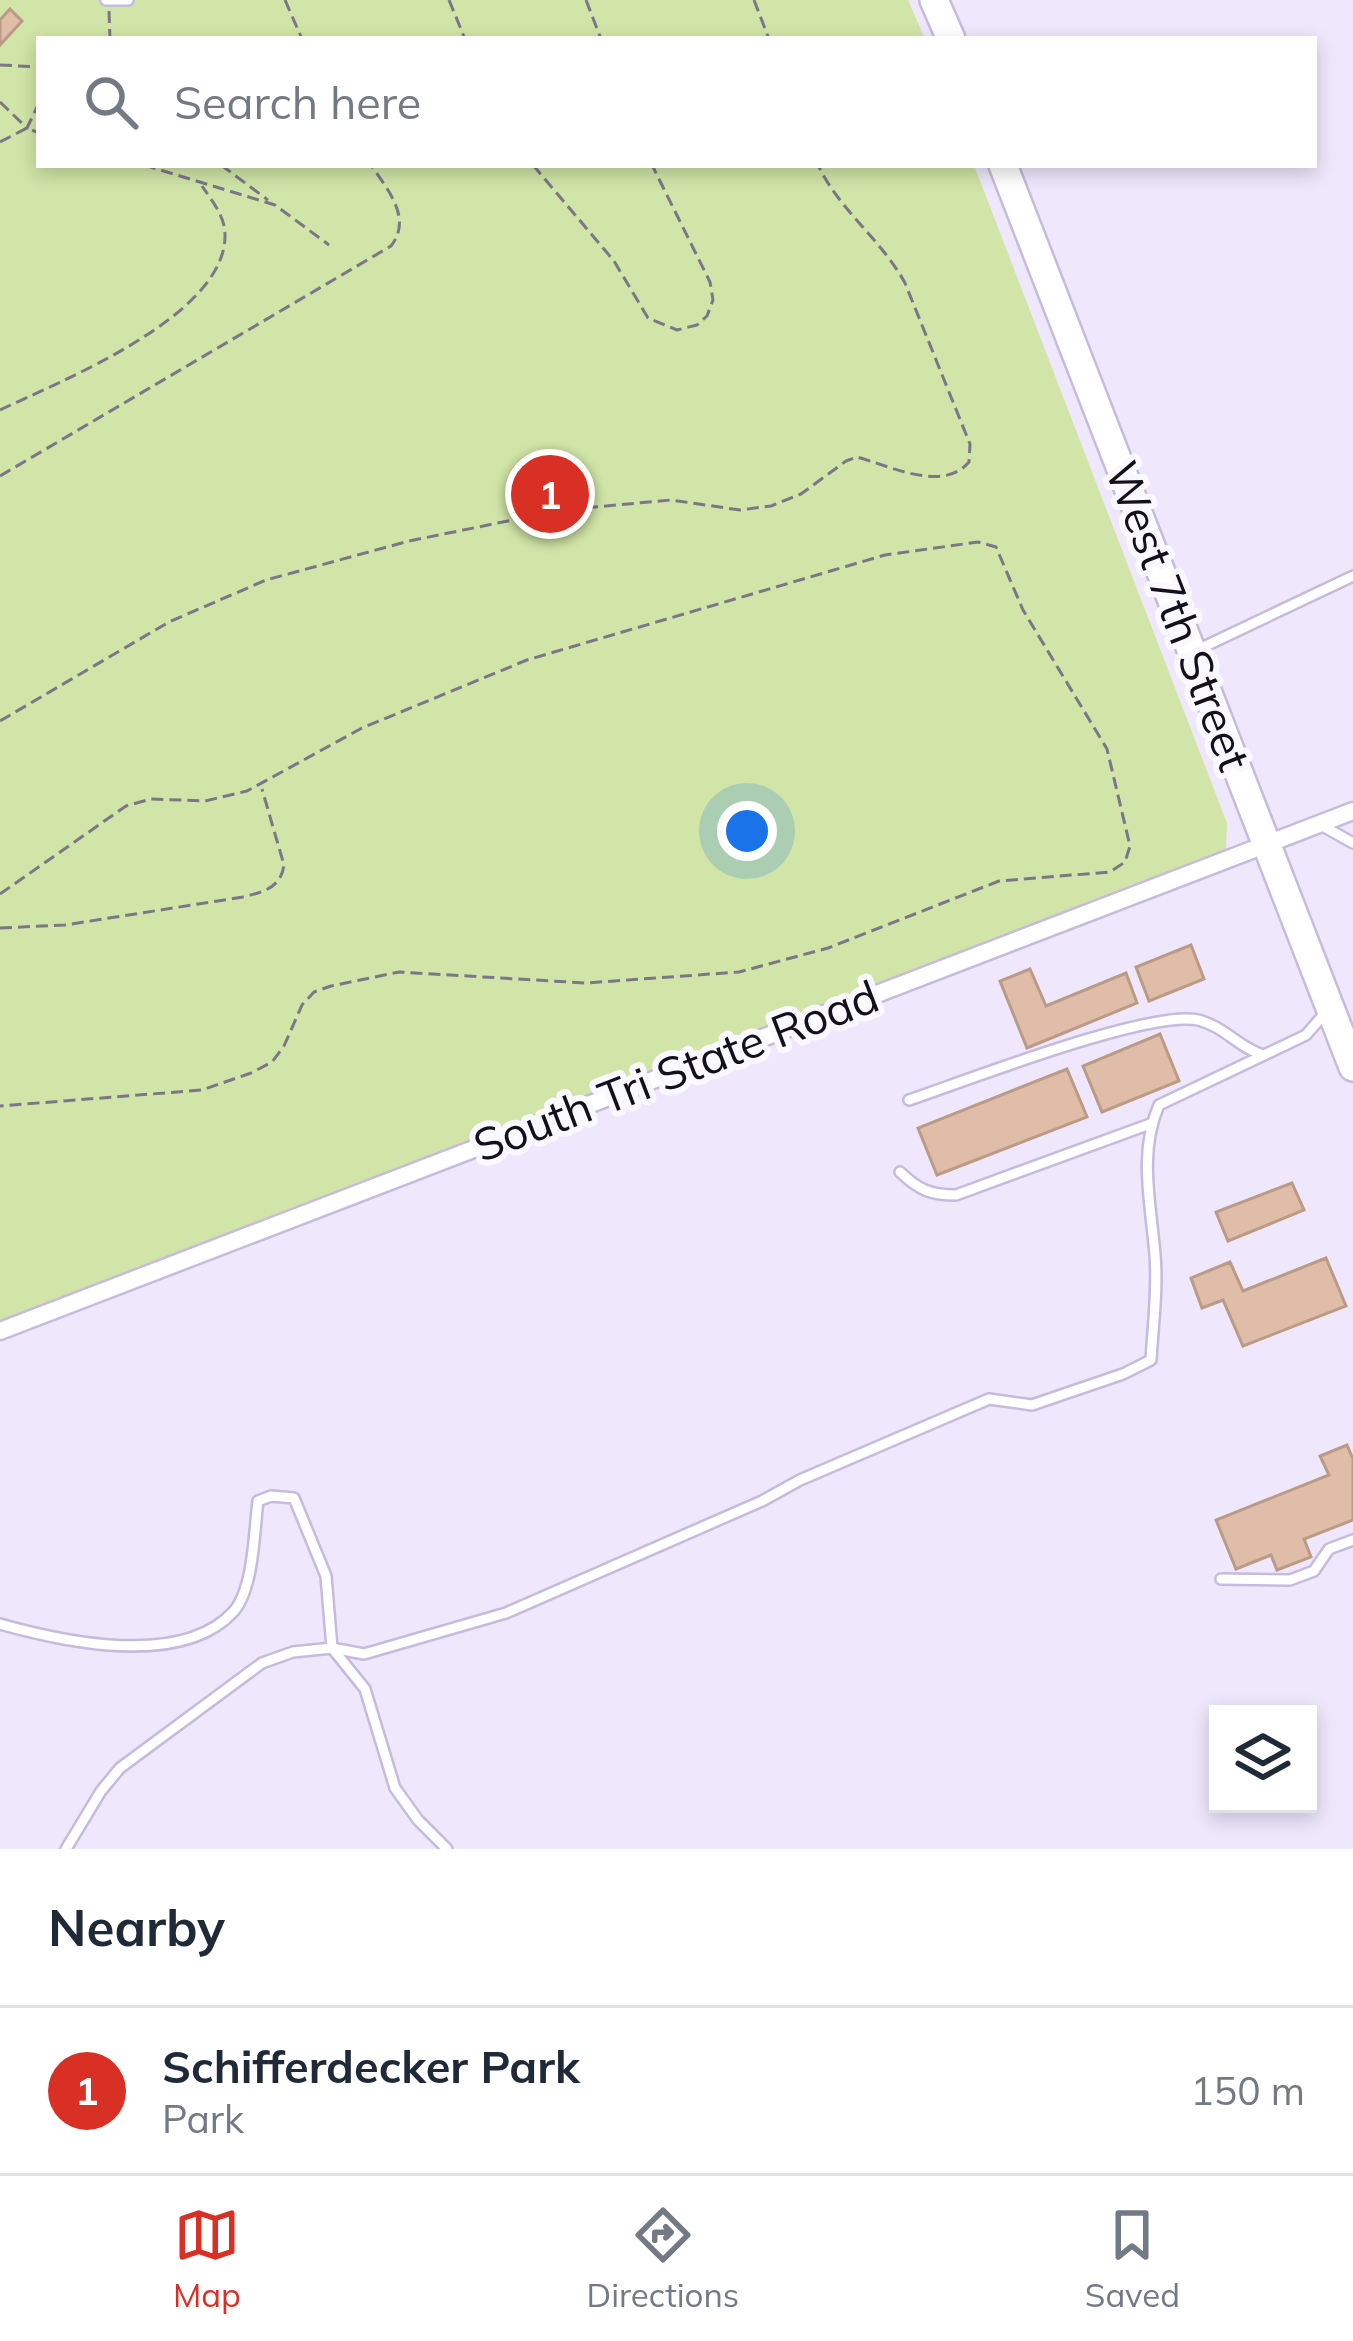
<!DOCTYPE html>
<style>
:root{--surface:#fff;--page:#f6f6f7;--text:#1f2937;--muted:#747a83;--line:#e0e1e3;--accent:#d93025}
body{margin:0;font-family:Mulish,sans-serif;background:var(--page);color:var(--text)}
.controls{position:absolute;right:36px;bottom:36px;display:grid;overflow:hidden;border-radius:0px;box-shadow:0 6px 18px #0003}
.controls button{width:108px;height:108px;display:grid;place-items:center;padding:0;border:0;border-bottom:3px solid var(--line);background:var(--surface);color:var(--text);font:60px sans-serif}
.you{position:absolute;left:747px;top:831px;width:42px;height:42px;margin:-30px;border:9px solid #fff;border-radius:50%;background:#1a73e8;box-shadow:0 0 0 18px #1a73e833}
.badge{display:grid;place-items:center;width:78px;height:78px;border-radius:50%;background:var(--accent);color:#fff;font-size:39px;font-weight:700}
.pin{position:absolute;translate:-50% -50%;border:6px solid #fff;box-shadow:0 3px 12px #0006}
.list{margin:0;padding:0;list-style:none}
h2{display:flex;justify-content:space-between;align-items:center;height:156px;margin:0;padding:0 48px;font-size:51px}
h2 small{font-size:39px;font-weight:400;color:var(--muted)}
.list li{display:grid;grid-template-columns:78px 1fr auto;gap:36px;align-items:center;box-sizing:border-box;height:168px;padding:0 48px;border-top:3px solid var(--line)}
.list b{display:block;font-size:45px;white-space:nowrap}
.list p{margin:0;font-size:39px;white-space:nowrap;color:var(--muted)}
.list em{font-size:39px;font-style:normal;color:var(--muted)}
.icon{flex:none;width:66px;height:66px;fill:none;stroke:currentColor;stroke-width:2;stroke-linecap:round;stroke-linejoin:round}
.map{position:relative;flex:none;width:1353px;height:1849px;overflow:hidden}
.search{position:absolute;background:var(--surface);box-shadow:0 6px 18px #0003;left:36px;right:36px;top:36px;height:132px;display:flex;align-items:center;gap:30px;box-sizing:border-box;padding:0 42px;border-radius:0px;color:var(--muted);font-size:45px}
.sheet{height:324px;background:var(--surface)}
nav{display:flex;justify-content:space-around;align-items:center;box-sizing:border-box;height:168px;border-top:3px solid var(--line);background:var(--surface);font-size:33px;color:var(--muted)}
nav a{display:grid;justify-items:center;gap:6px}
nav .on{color:var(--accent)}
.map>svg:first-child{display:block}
.green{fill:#d0e5a7}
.building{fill:#dfbda8;stroke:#bb9a86;stroke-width:3}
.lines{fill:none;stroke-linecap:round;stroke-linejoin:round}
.service-casing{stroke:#c6bbdd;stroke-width:14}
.minor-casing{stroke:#c6bbdd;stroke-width:21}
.primary-casing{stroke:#c6bbdd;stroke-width:32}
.path{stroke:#7c7787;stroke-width:3;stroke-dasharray:12 6;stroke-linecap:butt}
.service{stroke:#fff;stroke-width:9}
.minor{stroke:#fff;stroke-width:16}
.primary{stroke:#fff;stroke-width:27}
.labels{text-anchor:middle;stroke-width:12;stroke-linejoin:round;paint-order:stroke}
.street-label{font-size:45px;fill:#14101b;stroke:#faf8ff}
</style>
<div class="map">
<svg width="1353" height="1849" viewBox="0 0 1353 1849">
<rect width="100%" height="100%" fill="#efe8fd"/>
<polygon class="green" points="0,0 908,0 925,39 39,39 39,165 974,165 1227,823 1226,847 1220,856 0,1324"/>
<g class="building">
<polygon points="10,9 22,21 0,45 0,20"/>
<polygon points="1191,945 1204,979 1149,1001 1136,967"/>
<polygon points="1030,969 1046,1006 1126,973 1137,1003 1027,1048 1000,981"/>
<polygon points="1160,1034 1179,1081 1102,1112 1083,1066"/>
<polygon points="1067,1069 1087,1117 937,1175 918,1128"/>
<polygon points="1292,1183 1304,1210 1228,1241 1216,1212"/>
<polygon points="1326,1258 1346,1306 1243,1346 1223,1300 1202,1308 1191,1278 1230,1262 1243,1291"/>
<polygon points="1347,1445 1353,1459 1353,1520 1304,1539 1311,1557 1277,1570 1271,1555 1236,1569 1216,1520 1329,1475 1320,1456"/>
</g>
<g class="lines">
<defs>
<g id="service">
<polyline points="106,0 128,0"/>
<polyline points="1197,650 1353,576"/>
<polyline points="1319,824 1353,843"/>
<path d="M 909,1100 C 966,1081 1147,1010 1198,1020 C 1224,1026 1239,1048 1263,1055"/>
<path d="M 900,1172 C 919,1190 930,1195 956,1195 L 1150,1124"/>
<polyline points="1221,1579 1290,1580 1314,1571 1329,1549 1353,1540"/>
<path d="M 0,1624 C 64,1642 183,1668 234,1611 C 254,1587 254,1531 258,1501 L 271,1496 L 294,1498 L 326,1576 L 332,1648 L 365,1689 L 395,1788 L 418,1820 L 447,1849"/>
<path d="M 66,1849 L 101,1791 L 120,1768 L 262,1663 L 293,1652 L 332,1648 L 364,1654 L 506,1613 L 762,1501 L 800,1480 L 989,1399 L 1032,1405 L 1123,1374 L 1151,1360 C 1153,1325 1158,1289 1155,1255 C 1151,1204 1138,1153 1159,1105 L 1306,1035 L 1326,1012"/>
</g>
<polyline id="minor" points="0,1331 1353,811"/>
<g id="primary">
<polyline points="934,0 951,39"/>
<polyline points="1003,165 1353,1067"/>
</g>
</defs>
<use href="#service" class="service-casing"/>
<use href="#minor" class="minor-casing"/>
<use href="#primary" class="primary-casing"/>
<g class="path">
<polyline points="285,0 302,39"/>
<polyline points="449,0 465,39"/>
<polyline points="586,0 601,39"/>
<polyline points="754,0 769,39"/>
<polyline points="109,11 110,39"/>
<polyline points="0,65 39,67"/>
<polyline points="0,102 27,128 39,103"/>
<polyline points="0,142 27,128 39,133"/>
<polyline points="144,165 275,205 329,245"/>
<polyline points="221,165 268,200"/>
<polyline points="533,165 614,261 648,318 677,330 697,325 707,316 713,300 710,282 652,165"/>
<path d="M 0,410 C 61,381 226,316 225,235 C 225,216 212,201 202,186"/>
<path d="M 0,476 L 391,246 C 413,218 387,189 371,165"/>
<path d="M 0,721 L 169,622 L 266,580 L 409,541 L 562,510 L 671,500 L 740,510 L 771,506 L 801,494 L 846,461 L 857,457 C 890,466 943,493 969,462 L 970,444 L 905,283 C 881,239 840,211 818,165"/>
<polyline points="0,894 126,806 151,799 205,801 247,791 362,728 527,660 885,555 978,542 996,547 1023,610 1107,749 1130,846 1125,862 1110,872 999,881 828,948 739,972 586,983 399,972 331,986 314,992 302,1005 284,1046 272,1062 251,1073 202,1090 0,1106"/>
<path d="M 0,928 L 65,925 L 243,897 C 263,892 281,888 284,865 L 262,789"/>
</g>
<use href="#service" class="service"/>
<use href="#minor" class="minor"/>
<use href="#primary" class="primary"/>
</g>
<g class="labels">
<g class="street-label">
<text transform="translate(1178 616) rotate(69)" y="16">West 7th Street</text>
<text transform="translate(676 1071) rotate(-21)" y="16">South Tri State Road</text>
</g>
</g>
</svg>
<div class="controls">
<button><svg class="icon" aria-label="layers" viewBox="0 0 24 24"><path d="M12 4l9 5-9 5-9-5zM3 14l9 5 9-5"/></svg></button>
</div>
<div class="you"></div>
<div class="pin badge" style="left:550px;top:494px">1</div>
<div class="search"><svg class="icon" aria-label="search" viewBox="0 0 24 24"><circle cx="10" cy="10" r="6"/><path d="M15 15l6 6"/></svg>Search here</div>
</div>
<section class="sheet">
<h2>Nearby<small></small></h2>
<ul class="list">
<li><span class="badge">1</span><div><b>Schifferdecker Park</b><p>Park</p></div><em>150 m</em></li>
</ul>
</section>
<nav>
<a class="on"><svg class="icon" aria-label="map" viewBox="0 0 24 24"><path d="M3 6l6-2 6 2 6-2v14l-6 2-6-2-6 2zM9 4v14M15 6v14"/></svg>Map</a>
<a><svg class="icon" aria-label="directions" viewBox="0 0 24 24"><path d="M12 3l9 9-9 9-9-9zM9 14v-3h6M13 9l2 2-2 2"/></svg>Directions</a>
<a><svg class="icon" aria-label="saved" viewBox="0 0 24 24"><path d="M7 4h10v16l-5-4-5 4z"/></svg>Saved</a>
</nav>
